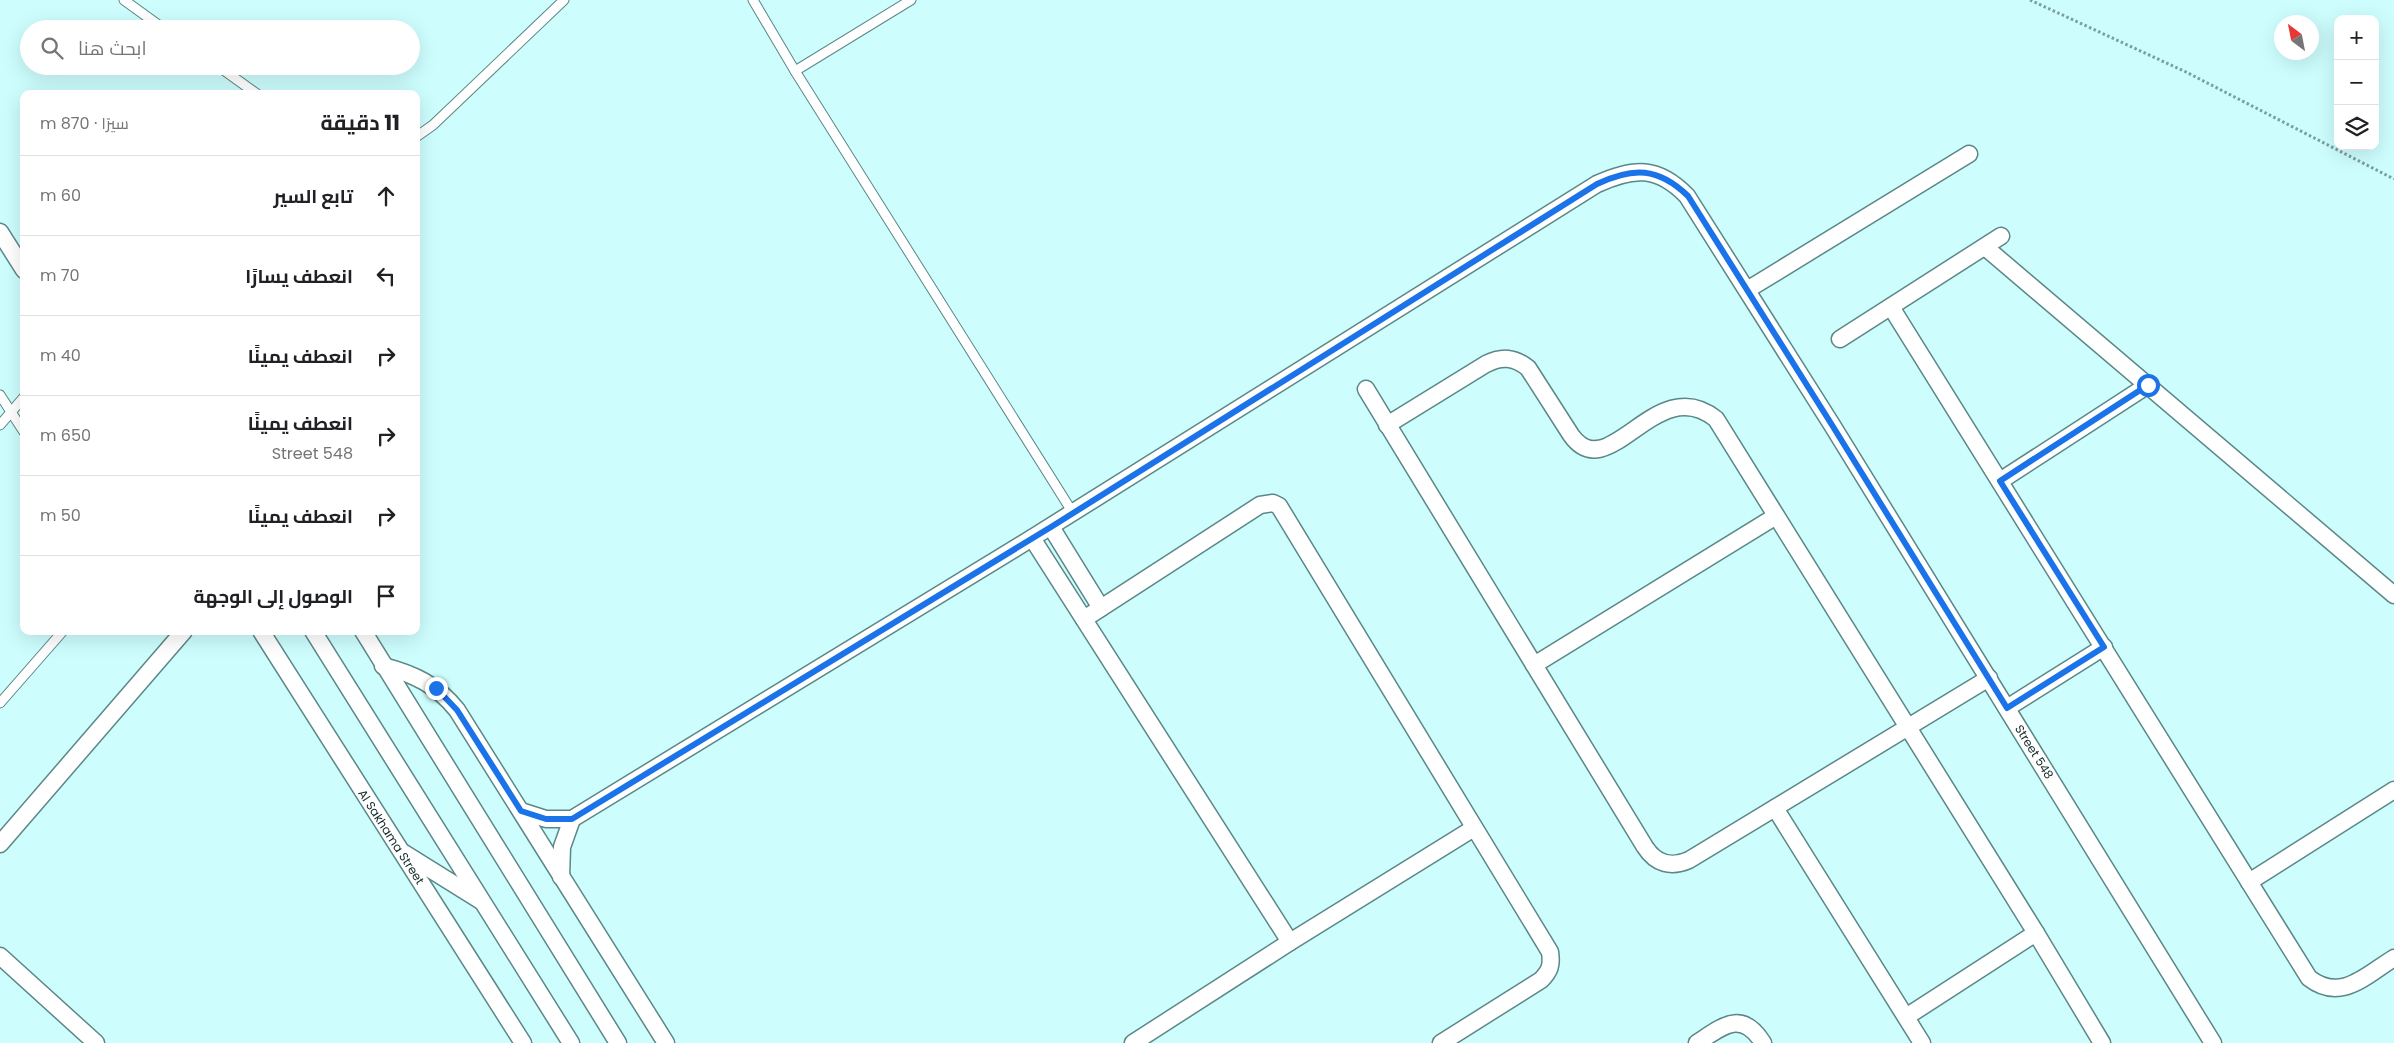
<!DOCTYPE html>
<html lang="ar">
<meta charset="utf-8">
<style>
:root{--surface:#fff;--page:#f6f6f6;--text:#202124;--muted:#757577;--line:#e0e0e0}
body{margin:0;font-family:Poppins,Cairo,sans-serif;background:var(--page);color:var(--text);direction:rtl}
.controls{position:absolute;right:15px;top:15px;display:grid;overflow:hidden;border-radius:10px;box-shadow:0 5px 20px #0002}
.controls button{width:45px;height:45px;display:grid;place-items:center;padding:0;border:0;border-bottom:1px solid var(--line);background:var(--surface);color:var(--text);font:25px sans-serif}
.compass{position:absolute;left:2274px;top:15px;width:45px;height:45px;border-radius:50%;background:var(--surface);box-shadow:0 5px 20px #0002;rotate:328deg}
.stop{position:absolute;width:15px;height:15px;margin:-11px;border:4px solid #1a73e8;border-radius:50%;background:#fff}
.stop.end{background:#1a73e8;border-color:#fff;box-shadow:0 1px 5px #0008}
.list{margin:0;padding:0;list-style:none}
h2{display:flex;justify-content:space-between;align-items:center;height:65px;margin:0;padding:0 20px;font-size:21px}
h2 small{font-size:16px;font-weight:400;color:var(--muted)}
.list li{display:grid;grid-template-columns:32px 1fr auto;gap:15px;align-items:center;box-sizing:border-box;height:80px;padding:0 20px;border-top:1px solid var(--line)}
.list b{display:block;font-size:19px;white-space:nowrap}
.list p{margin:0;font-size:16px;white-space:nowrap;color:var(--muted)}
.list em{font-size:16px;font-style:normal;color:var(--muted)}
.icon{flex:none;width:28px;height:28px;fill:none;stroke:currentColor;stroke-width:2;stroke-linecap:round;stroke-linejoin:round}
.map{position:relative;flex:none;width:2394px;height:1043px;overflow:hidden;direction:ltr}
.search{position:absolute;background:var(--surface);box-shadow:0 5px 20px #0002;left:20px;top:20px;width:400px;height:55px;display:flex;align-items:center;gap:12px;box-sizing:border-box;padding:0 18px;border-radius:28px;color:var(--muted);font-size:19px}
.panel{position:absolute;background:var(--surface);box-shadow:0 5px 20px #0002;left:20px;top:90px;width:400px;height:545px;border-radius:10px;direction:rtl}
.map>svg:first-child{display:block}
.lines{fill:none;stroke-linecap:round;stroke-linejoin:round}
.lane-casing{stroke:#5b8787;stroke-width:11}
.street-casing{stroke:#5b8787;stroke-width:19}
.path{stroke:#7b9e9e;stroke-width:3;stroke-dasharray:2.5 2.5;stroke-linecap:butt}
.lane{stroke:#fff;stroke-width:9}
.street{stroke:#fff;stroke-width:16}
.route{stroke:#1a73e8;stroke-width:6}
.labels{text-anchor:middle;stroke-width:5;stroke-linejoin:round;paint-order:stroke}
.street-label{font-size:12px;fill:#142727;stroke:#fff}
</style>
<div class="map">
<svg width="2394" height="1043" viewBox="0 0 2394 1043">
<rect width="100%" height="100%" fill="#cdfdfd"/>
<g class="lines">
<defs>
<g id="lane">
<polyline points="124,0 164,29"/>
<polyline points="753,0 795,71 1073,513"/>
<polyline points="218,66 257,94"/>
<polyline points="795,71 911,0"/>
<polyline points="416,137 433,125 564,0"/>
<polyline points="0,395 24,432"/>
<polyline points="0,425 24,397"/>
<polyline points="0,703 63,631"/>
</g>
<g id="street">
<polyline points="0,232 24,270"/>
<polyline points="1985,247 2394,595"/>
<polyline points="1747,290 1969,154"/>
<path d="M 1891,307 L 2309,978 C 2341,1003 2366,975 2394,958"/>
<polyline points="1840,339 2001,236"/>
<path d="M 1366,389 L 1645,847 C 1656,864 1671,868 1689,860 L 1989,678"/>
<path d="M 1387,425 L 1486,364 C 1502,356 1514,357 1528,368 L 1571,435 C 1609,489 1656,370 1716,419 L 2036,933 L 2102,1043"/>
<polyline points="2000,481 2148,385"/>
<polyline points="1051,527 1101,608"/>
<polyline points="1032,538 1290,942"/>
<path d="M 1084,619 L 1260,505 L 1273,503 L 1279,506 L 1550,952 C 1552,965 1550,971 1541,980 L 1441,1043"/>
<polyline points="261,631 523,1043"/>
<polyline points="313,631 571,1043"/>
<polyline points="363,631 618,1043"/>
<polyline points="1534,665 1776,516"/>
<path d="M 383,666 C 414,674 437,685 457,710 L 666,1043"/>
<polyline points="2007,708 2104,647"/>
<polyline points="1775,808 1922,1043"/>
<path d="M 521,811 L 546,819 L 572,819 L 1032,538 L 1597,184 C 1634,167 1658,166 1687,196 L 1832,425 L 2213,1043"/>
<polyline points="0,844 184,631"/>
<polyline points="404,853 481,901"/>
<polyline points="561,877 562,847 572,819"/>
<polyline points="2249,882 2394,790"/>
<polyline points="0,956 96,1043"/>
<polyline points="1906,1017 2036,933"/>
<polyline points="1133,1043 1290,942 1474,828"/>
<path d="M 1697,1043 C 1723,1026 1742,1009 1763,1043"/>
</g>
</defs>
<use href="#lane" class="lane-casing"/>
<use href="#street" class="street-casing"/>
<polyline class="path" points="2030,0 2186,72 2394,179"/>
<use href="#lane" class="lane"/>
<use href="#street" class="street"/>
</g>
<g class="lines">
<path class="route" d="M 436,688 L 457,710 L 521,811 L 546,819 L 572,819 L 1051,527 L 1597,184 C 1633,167 1658,167 1688,196 L 1832,425 L 2007,708 L 2104,647 L 2000,481 L 2148,385"/>
</g>
<g class="labels">
<g class="street-label">
<text transform="translate(2034 752) rotate(58)" y="4">Street 548</text>
<text transform="translate(391 837) rotate(57)" y="4">Al Sakhama Street</text>
</g>
</g>
</svg>
<div class="controls">
<button>+</button>
<button>−</button>
<button><svg class="icon" aria-label="layers" viewBox="0 0 24 24"><path d="M12 4l9 5-9 5-9-5zM3 14l9 5 9-5"/></svg></button>
</div>
<svg class="compass" viewBox="-18 -18 36 36"><path d="M0-13l5 13h-10z" fill="#e53935"/><path d="M0 13l5-13h-10z" fill="#757577"/></svg>
<div class="stop" style="left:2148px;top:385px"></div>
<div class="stop end" style="left:436px;top:688px"></div>
<div class="search"><svg class="icon" aria-label="search" viewBox="0 0 24 24"><circle cx="10" cy="10" r="6"/><path d="M15 15l6 6"/></svg>ابحث هنا</div>
<section class="panel">
<h2>11 دقيقة<small>سيرًا · 870 m</small></h2>
<ul class="list">
<li><svg class="icon" aria-label="ahead" viewBox="0 0 24 24"><path d="M12 20V5M6 11l6-6 6 6"/></svg><div><b>تابع السير</b></div><em>60 m</em></li>
<li><svg class="icon" aria-label="left" viewBox="0 0 24 24"><path d="M17 20v-9H6M10 6l-5 5 5 5"/></svg><div><b>انعطف يسارًا</b></div><em>70 m</em></li>
<li><svg class="icon" aria-label="right" viewBox="0 0 24 24"><path d="M7 20v-9h11M14 6l5 5-5 5"/></svg><div><b>انعطف يمينًا</b></div><em>40 m</em></li>
<li><svg class="icon" aria-label="right" viewBox="0 0 24 24"><path d="M7 20v-9h11M14 6l5 5-5 5"/></svg><div><b>انعطف يمينًا</b><p>Street 548</p></div><em>650 m</em></li>
<li><svg class="icon" aria-label="right" viewBox="0 0 24 24"><path d="M7 20v-9h11M14 6l5 5-5 5"/></svg><div><b>انعطف يمينًا</b></div><em>50 m</em></li>
<li><svg class="icon" aria-label="arrive" viewBox="0 0 24 24"><path d="M6 21V4h12l-3 4 3 4H6"/></svg><div><b>الوصول إلى الوجهة</b></div></li>
</ul>
</section>
</div>
